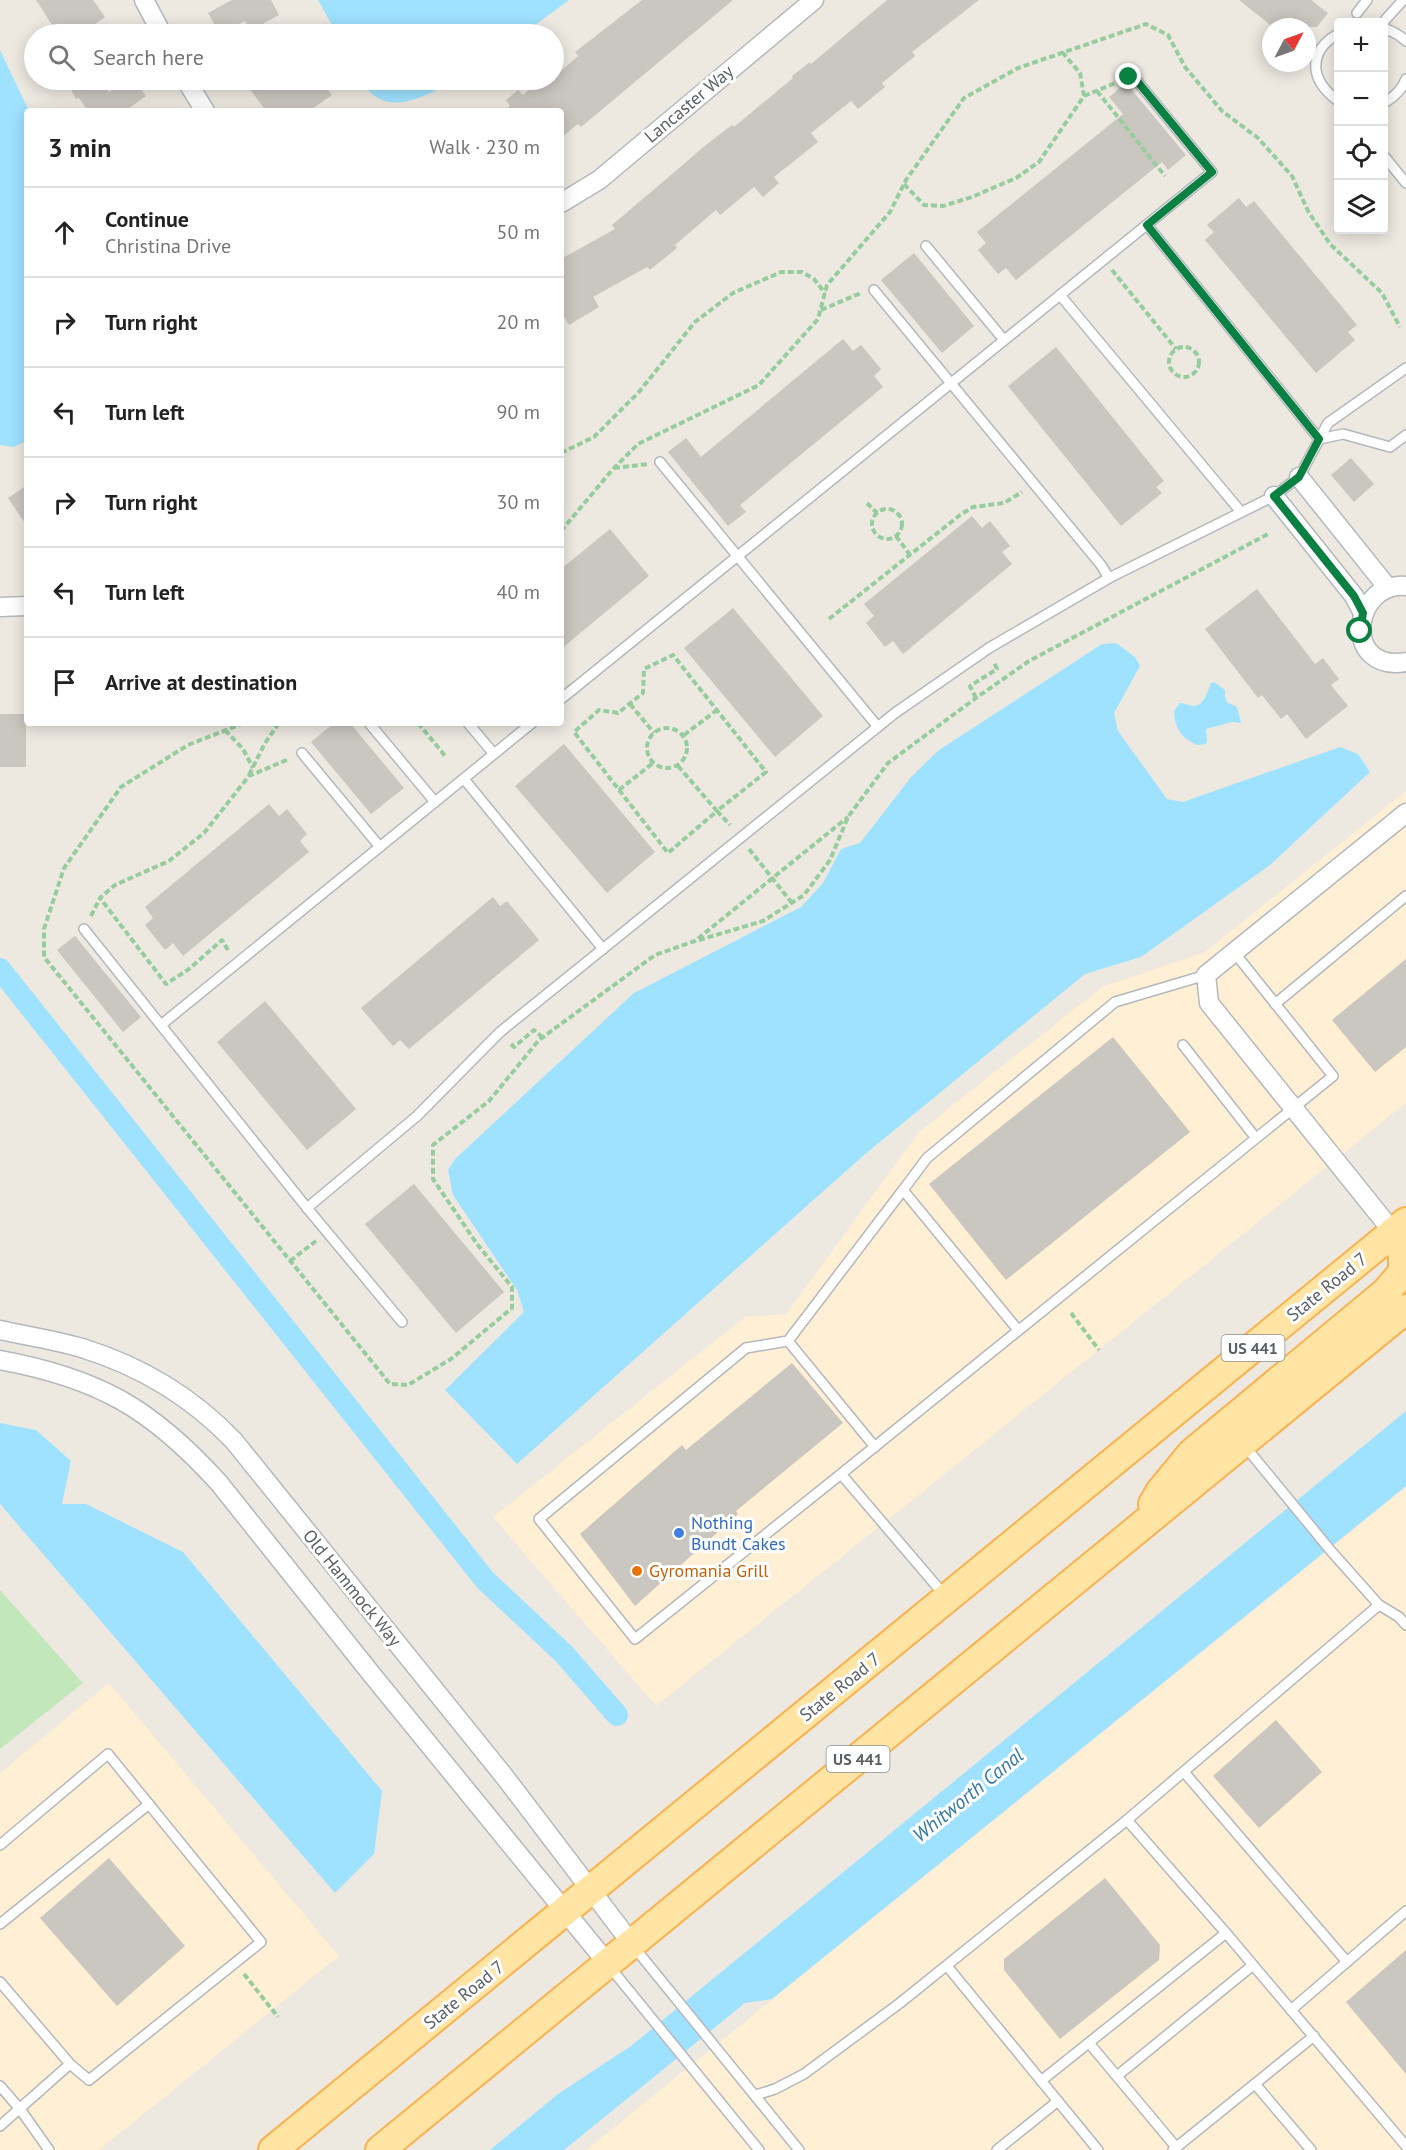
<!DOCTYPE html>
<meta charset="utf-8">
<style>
:root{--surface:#fff;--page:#f2f2f2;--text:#222;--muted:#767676;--line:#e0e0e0}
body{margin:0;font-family:"PT Sans",sans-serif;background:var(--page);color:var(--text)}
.controls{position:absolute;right:18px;top:18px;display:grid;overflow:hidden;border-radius:6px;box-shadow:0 3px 15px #0003}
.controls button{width:54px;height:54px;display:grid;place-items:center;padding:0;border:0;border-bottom:2px solid var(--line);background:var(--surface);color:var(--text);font:30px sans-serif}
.compass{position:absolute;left:1262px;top:18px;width:54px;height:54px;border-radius:50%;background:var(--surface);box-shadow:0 3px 15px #0003;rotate:49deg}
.stop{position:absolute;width:18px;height:18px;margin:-14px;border:4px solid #0b8043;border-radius:50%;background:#fff}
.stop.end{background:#0b8043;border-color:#fff;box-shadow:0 2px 6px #0008}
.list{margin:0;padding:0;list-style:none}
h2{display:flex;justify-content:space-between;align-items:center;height:78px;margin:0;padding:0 24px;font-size:26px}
h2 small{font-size:20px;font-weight:400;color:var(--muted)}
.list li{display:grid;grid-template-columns:39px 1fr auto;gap:18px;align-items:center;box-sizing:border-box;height:90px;padding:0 24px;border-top:2px solid var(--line)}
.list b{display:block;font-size:22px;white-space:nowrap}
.list p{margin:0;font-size:20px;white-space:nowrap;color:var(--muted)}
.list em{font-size:20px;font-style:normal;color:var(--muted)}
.icon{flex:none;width:33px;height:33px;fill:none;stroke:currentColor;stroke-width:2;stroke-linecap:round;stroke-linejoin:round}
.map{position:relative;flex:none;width:1406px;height:2150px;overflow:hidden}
.search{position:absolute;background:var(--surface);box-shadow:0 3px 15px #0003;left:24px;top:24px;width:540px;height:66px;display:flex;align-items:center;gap:15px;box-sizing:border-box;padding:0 21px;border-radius:33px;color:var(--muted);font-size:22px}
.panel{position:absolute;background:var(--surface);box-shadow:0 3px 15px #0003;left:24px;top:108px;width:540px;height:618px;border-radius:6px}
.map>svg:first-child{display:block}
.commercial{fill:#ffefd4}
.green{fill:#c1e7bb}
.water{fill:#9fe2ff}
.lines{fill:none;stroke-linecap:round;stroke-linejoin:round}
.canal{stroke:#9fe2ff;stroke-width:22}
.building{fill:#cac6c0}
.lane-casing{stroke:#b4b8bc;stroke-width:12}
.street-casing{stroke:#b4b8bc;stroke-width:21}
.primary-casing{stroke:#f8b24f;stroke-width:32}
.path{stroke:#97cd9e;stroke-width:4;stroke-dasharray:6 3;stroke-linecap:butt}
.lane{stroke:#fff;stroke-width:9}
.street{stroke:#fff;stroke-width:18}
.primary{stroke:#ffe4a4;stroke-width:28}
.route{stroke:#0b8043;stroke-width:8}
.shop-dot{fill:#3f7fe0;stroke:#fff;stroke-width:2}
.food-dot{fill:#e8710a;stroke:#fff;stroke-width:2}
.labels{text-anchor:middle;stroke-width:6;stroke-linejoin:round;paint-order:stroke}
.shield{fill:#fff;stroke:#8b8f92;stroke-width:1.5}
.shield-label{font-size:16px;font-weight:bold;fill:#595f63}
.street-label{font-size:18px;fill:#595f63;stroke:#fff}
.shop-label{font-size:18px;fill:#366cbe;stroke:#fff;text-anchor:start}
.food-label{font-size:18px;fill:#c56008;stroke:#fff;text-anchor:start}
.water-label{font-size:20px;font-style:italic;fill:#3379a3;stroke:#fff}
</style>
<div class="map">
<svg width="1406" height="2150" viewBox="0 0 1406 2150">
<rect width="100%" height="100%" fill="#ede9e1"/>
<g class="commercial">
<polygon points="1406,791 1406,1103 656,1706 493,1517 745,1317 786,1314 919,1132 1102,987 1205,952"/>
<polygon points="1406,1487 1406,2150 586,2150 1299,1574"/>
<polygon points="109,1683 339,1956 99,2150 0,2150 0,1773"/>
</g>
<polygon class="green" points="0,1590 83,1683 0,1749"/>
<g class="water">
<polygon points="318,0 569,0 523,34 337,34"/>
<polygon points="0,50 29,111 27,111 27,440 14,447 0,445"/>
<path d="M 362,80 L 457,80 C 427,95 383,122 362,80 Z"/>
<polygon points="1116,643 1135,657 1140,666 1114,713 1118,731 1167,799 1183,802 1340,747 1358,754 1370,772 1270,865 1141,957 1085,974 864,1155 517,1464 445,1390 524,1312 517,1290 453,1195 448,1170 455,1159 634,993 801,907 823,883 841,849 860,843 911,777 939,750 1102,644"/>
<path d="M 1214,682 L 1225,690 L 1225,697 L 1228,703 L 1237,707 L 1241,723 L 1232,722 L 1206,729 L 1207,740 L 1206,744 L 1197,745 C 1182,738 1174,728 1174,711 L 1180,703 C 1185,703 1190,706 1194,706 C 1204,706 1208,690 1211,683 Z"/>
<polygon points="1406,1411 1406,1486 772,1999 745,2003 564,2150 490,2150 558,2094 631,2046"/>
<polygon points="0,1423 36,1430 71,1461 62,1504 86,1504 183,1552 382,1791 374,1854 335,1893 0,1504"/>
</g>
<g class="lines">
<polyline class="canal" points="0,969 485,1580 564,1654 617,1715"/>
</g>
<g class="building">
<polygon points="36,0 93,0 105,17 91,27 96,34 58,34"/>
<polygon points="232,0 271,0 279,15 250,31 245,21 220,34 208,13"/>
<polygon points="642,0 733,0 581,127 578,124 561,138 561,111 504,111 510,106 506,100 518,90 523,95 536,84 539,89 550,80 554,80 554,77 578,56 575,52"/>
<polygon points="887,0 979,0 912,52 915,56 882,83 885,87 858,109 851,101 811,133 818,142 774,177 779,183 763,197 754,187 720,215 716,210 675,245 677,248 650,270 647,267 593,297 599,307 569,325 561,311 561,259 615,229 612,225 658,186 707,144 732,125 734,127 793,78 792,76 810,62 811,64"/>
<polygon points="1239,0 1311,0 1328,13 1317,27 1273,27"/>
<polygon points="66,80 103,80 109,92 126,80 134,80 146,96 125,111 81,111 86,108 79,98 76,99"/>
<polygon points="243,80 321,80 332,95 309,111 266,111"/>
<polygon points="1126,83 1186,155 1168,170 1162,162 1016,280 1006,268 998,274 978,250 986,243 977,232 1123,114 1109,97"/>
<polygon points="1239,198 1246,207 1254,201 1357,325 1348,332 1355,340 1316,373 1205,240 1214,232 1207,225"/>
<polygon points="914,253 974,326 942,353 881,280"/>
<polygon points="843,339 853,351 861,345 881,369 874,376 883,387 740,505 746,512 728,526 668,452 686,438 701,457"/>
<polygon points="1056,347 1164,481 1156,487 1162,493 1121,526 1008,386"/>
<polygon points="1351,458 1374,484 1354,502 1331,475"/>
<polygon points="27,485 27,526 8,498"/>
<polygon points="972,516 982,528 990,521 1010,546 1002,552 1012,564 903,654 893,641 885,647 866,623 874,616 864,604"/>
<polygon points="610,529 649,576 561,649 561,569"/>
<polygon points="1257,589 1315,664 1323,658 1339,679 1331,685 1348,706 1306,739 1287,714 1281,719 1262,695 1258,698 1205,629"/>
<polygon points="733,608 823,716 775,757 684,648"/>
<rect x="0" y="714" width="26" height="53"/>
<polygon points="334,723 350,723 404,788 371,814 311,742"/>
<polygon points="564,744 655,852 607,893 515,786"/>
<polygon points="269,804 279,816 287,809 307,834 300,841 309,852 183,956 173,943 165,950 145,925 153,918 145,907"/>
<polygon points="493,897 500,906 507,901 539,940 409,1049 400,1040 393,1046 361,1008"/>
<polygon points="75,936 141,1017 123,1032 57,950"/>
<polygon points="1406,959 1406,1047 1375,1072 1332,1020"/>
<polygon points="265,1001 356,1109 307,1150 217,1042"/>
<polygon points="1113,1037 1190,1132 1006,1280 929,1184"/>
<polygon points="414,1184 504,1292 456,1333 365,1224"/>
<polygon points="792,1363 843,1423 736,1511 738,1514 635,1606 580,1534 682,1445 686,1450"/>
<polygon points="1276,1720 1322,1772 1259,1828 1213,1776"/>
<polygon points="109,1858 185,1946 117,2006 40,1918"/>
<polygon points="1105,1878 1160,1945 1159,1960 1060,2039 1004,1970 1004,1959"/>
<polygon points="1406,1950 1406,2074 1346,2002"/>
</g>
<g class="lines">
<defs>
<g id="lane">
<polyline points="1357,13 1367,0"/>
<polyline points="1386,19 1403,0"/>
<path d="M 1338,101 C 1275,54 1361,0 1406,41"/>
<path d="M 1384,103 C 1394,97 1402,90 1406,79"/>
<polyline points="1384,156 1406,183"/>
<polyline points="1147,225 1319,439"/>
<polyline points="926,246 1004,340"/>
<polyline points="874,290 1101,565 1109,578"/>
<polyline points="1060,295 1241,512"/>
<polyline points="1319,439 1343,434 1390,447 1406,435"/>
<polyline points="660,462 878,727"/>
<polyline points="561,699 1212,172 1137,81"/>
<polyline points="369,723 435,802"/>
<polyline points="468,723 494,754"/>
<polyline points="302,753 380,847"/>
<polyline points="464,779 603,949"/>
<polyline points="84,929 307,1208 402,1322"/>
<polyline points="1275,1004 1406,896"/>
<polyline points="161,1025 532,723"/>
<polyline points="1183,1045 1255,1137"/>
<polyline points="903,1190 927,1158 1115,1002 1206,975"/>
<polyline points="307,1208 417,1116 500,1032 895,713 989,648 1109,578 1274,496 1299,477 1328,423 1406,368"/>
<polyline points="788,1341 875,1447"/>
<polyline points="1244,1445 1331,1551 1379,1605 1399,1617 1406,1625"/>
<polyline points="841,1474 635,1639 539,1519 746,1348 788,1341 903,1190 1018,1330"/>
<polyline points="946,1597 841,1474 1333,1076 1234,952"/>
<polyline points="1184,1772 1347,1962"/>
<polyline points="1127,1820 1226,1933 1406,2146"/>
<polyline points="0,1845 108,1754 261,1942 89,2080 70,2064 0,1982"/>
<polyline points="0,1924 149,1804"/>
<polyline points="634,1947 799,2150"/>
<polyline points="609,1966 759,2150"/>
<polyline points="947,1966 1098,2150"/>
<polyline points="1291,2010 1406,1911"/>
<polyline points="1089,2043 1176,2147"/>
<polyline points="1117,2076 1253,1965"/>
<polyline points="1041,2081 1226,1933"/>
<polyline points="1255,2084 1311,2150"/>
<polyline points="0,2086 20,2109 49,2150"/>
<polyline points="756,2095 775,2089 804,2074 900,2003 1127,1820 1379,1605"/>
<polyline points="0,2126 70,2064"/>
<polyline points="997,2150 1058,2101"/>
<polyline points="1173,2150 1314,2036"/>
</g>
<g id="street">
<polyline points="144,0 162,34"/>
<polyline points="186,80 205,111"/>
<polyline points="561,203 599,180 814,0"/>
<polyline points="1299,477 1388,588"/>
<polyline points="1274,496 1354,596 1363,613"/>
<path d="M 1406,586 C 1351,582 1342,673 1406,662"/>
<polyline points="0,607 27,606"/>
<polyline points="1393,1232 1209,1003 1206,975 1406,813"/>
<path d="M 0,1330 C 27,1336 55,1340 82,1348 C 140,1366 192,1397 234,1441 L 504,1776 L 632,1944"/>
<path d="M 0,1360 C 99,1378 152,1409 219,1483 L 373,1676 L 608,1964"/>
</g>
<g id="primary">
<polyline points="1153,1504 1160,1492 1192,1453 1386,1292 1403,1272 1403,1255 1393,1232"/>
<polyline points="273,2150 1406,1222"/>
<polyline points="380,2150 1406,1309"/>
</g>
</defs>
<use href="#lane" class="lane-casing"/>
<use href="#street" class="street-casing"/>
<use href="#primary" class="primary-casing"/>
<g class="path">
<polyline points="1097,91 1165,176"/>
<polyline points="1084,96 1125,79"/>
<polyline points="904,184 924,205 943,206 972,197 1016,178 1039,162 1084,96 1080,73 1062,52"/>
<polyline points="1112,270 1176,349"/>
<polyline points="821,310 861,293"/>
<circle cx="1184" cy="362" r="15"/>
<polyline points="561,453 594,437 639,392 695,322 733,293 781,272 802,272 814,279 825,293"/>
<polyline points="614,468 648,464"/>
<polyline points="867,503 877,513"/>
<circle cx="887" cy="524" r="15"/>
<polyline points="561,531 613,469 638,444 759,385 818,319 827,285 890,212 906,180 964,98 1018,68 1146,24 1168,35 1185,67 1222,111 1258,138 1292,176 1308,211 1330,244 1382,293 1400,327"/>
<polyline points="896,536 910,555"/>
<polyline points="829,619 960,515 973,507 1004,503 1022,492"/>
<polyline points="976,698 970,686 997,669 994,662"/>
<polyline points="630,704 654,733"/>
<polyline points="244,723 188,745 121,787 64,868 44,929 44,957 390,1384 408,1385 451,1359 512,1308 512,1287 477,1244 433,1179 433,1145 489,1101 539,1040 655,955 695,941 848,817"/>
<polyline points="418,723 446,757"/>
<circle cx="667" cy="748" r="20"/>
<polyline points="225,730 243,749 253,768"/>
<polyline points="684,735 717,710"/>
<polyline points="678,766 717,811 668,853 574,732 599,710 618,713 643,693 644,669 673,655 766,772 717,811 730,825"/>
<polyline points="249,775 265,743 279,723"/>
<polyline points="619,790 653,763"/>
<polyline points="749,849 792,903"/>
<polyline points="91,916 100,898"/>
<polyline points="699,940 763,921 804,895 830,860 848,817 888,763 976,698 1029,661 1268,534"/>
<polyline points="228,950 222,940 189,969 166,984 100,898 115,885 169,861 204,833 249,776 289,759"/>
<polyline points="511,1044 514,1047 534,1030 542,1037"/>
<polyline points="290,1261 316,1241"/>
<polyline points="1071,1313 1099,1350"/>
<polyline points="244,1974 278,2017"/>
</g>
<use href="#lane" class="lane"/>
<use href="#street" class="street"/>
<use href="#primary" class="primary"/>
</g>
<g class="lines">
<polyline class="route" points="1129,77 1137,81 1212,172 1147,225 1319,439 1299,477 1274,496 1354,596 1363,613 1360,631"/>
</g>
<circle class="shop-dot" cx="679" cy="1533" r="6"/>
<circle class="food-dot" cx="637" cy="1571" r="6"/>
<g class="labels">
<g class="shield">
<rect x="1221.5" y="1335" width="63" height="26" rx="4.5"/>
<rect x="826.5" y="1746" width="63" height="26" rx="4.5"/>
</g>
<g class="shield-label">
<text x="1253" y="1354">US 441</text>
<text x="858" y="1765">US 441</text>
</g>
<g class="street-label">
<text transform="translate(689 104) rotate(-40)" y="6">Lancaster Way</text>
<text transform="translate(1327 1287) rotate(-39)" y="6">State Road 7</text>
<text transform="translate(352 1588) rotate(51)" y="6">Old Hammock Way</text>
<text transform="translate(840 1687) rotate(-39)" y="6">State Road 7</text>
<text transform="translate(464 1995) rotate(-39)" y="6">State Road 7</text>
</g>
<g class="shop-label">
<text x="691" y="1529">Nothing<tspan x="691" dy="21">Bundt Cakes</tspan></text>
</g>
<g class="food-label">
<text x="649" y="1577">Gyromania Grill</text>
</g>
<g class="water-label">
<text transform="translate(968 1795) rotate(-39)" y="7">Whitworth Canal</text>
</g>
</g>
</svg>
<div class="controls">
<button>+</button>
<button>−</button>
<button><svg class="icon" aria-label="locate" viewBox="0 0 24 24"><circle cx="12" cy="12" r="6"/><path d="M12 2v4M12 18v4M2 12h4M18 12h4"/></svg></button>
<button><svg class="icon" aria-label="layers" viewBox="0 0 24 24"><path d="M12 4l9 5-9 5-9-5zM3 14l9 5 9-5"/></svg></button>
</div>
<svg class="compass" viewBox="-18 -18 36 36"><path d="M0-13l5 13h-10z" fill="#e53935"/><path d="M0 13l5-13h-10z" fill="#767676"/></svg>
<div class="stop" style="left:1360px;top:631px"></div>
<div class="stop end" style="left:1129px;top:77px"></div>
<div class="search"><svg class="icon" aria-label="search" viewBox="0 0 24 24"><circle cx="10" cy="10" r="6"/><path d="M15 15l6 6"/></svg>Search here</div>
<section class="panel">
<h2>3 min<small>Walk · 230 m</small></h2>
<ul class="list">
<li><svg class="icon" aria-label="ahead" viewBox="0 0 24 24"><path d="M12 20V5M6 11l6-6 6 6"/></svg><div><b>Continue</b><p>Christina Drive</p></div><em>50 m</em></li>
<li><svg class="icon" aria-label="right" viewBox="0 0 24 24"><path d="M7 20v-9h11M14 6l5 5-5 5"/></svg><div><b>Turn right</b></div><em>20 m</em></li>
<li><svg class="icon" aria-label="left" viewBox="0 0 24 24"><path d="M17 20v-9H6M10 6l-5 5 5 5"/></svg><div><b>Turn left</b></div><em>90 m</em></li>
<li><svg class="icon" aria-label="right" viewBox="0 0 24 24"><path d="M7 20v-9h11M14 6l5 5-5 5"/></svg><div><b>Turn right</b></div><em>30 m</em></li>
<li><svg class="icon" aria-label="left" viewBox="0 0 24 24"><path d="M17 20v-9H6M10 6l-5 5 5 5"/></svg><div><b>Turn left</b></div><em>40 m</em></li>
<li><svg class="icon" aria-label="arrive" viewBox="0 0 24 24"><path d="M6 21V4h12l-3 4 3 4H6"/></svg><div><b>Arrive at destination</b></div></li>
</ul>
</section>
</div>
